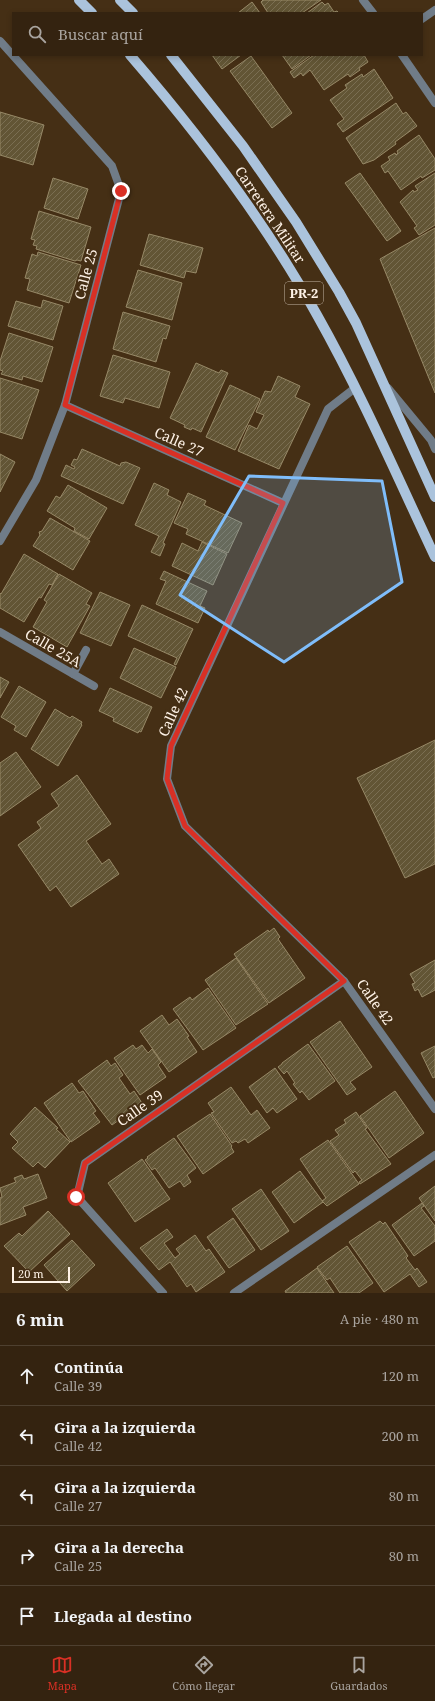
<!DOCTYPE html>
<html lang="es">
<meta charset="utf-8">
<style>
:root{--surface:#342310;--page:#3c2b19;--text:#f1f3f6;--muted:#a9a49f;--line:#4e4030;--accent:#d93025}
body{margin:0;font-family:"Noto Serif",serif;background:var(--page);color:var(--text)}
.scale{position:absolute;left:12px;bottom:10px;width:58px;box-sizing:border-box;padding-left:4px;border:2px solid #fef2e6;border-top:0;font-size:11px;line-height:14px;white-space:nowrap;color:#fef2e6;-webkit-text-stroke:3px #452f15;paint-order:stroke}
.stop{position:absolute;width:12px;height:12px;margin:-9px;border:3px solid #d93025;border-radius:50%;background:#fff}
.stop.end{background:#d93025;border-color:#fff;box-shadow:0 1px 4px #0008}
.list{margin:0;padding:0;list-style:none}
h2{display:flex;justify-content:space-between;align-items:center;height:52px;margin:0;padding:0 16px;font-size:17px}
h2 small{font-size:13px;font-weight:400;color:var(--muted)}
.list li{display:grid;grid-template-columns:26px 1fr auto;gap:12px;align-items:center;box-sizing:border-box;height:60px;padding:0 16px;border-top:1px solid var(--line)}
.list b{display:block;font-size:15px;white-space:nowrap}
.list p{margin:0;font-size:13px;white-space:nowrap;color:var(--muted)}
.list em{font-size:13px;font-style:normal;color:var(--muted)}
.icon{flex:none;width:22px;height:22px;fill:none;stroke:currentColor;stroke-width:2;stroke-linecap:round;stroke-linejoin:round}
.map{position:relative;flex:none;width:435px;height:1293px;overflow:hidden}
.search{position:absolute;background:var(--surface);box-shadow:0 2px 6px #0003;left:12px;right:12px;top:12px;height:44px;display:flex;align-items:center;gap:10px;box-sizing:border-box;padding:0 14px;border-radius:0px;color:var(--muted);font-size:15px}
.sheet{height:352px;background:var(--surface)}
nav{display:flex;justify-content:space-around;align-items:center;box-sizing:border-box;height:56px;border-top:1px solid var(--line);background:var(--surface);font-size:11px;color:var(--muted)}
nav a{display:grid;justify-items:center;gap:2px}
nav .on{color:var(--accent)}
.map>svg:first-child{display:block}
.building{fill:url(#building-hatch);stroke:#978967}
.lines{fill:none;stroke-linecap:round;stroke-linejoin:round}
.service{stroke:#707c88;stroke-width:8}
.minor{stroke:#707c88;stroke-width:8}
.primary{stroke:#abc3dc;stroke-width:10}
.route{stroke:#d93025;stroke-width:5}
.marked{fill:#7fbdfa;fill-opacity:0.2;stroke:#7fbdfa;stroke-width:3;stroke-linejoin:round}
.labels{text-anchor:middle;stroke-width:4;stroke-linejoin:round;paint-order:stroke}
.shield{fill:#452f15;stroke:#c6b8a7;stroke-width:1}
.shield-label{font-size:13px;font-weight:bold;fill:#fef2e6}
.street-label{font-size:14px;fill:#fef2e6;stroke:#452f15}
</style>
<div class="map">
<svg width="435" height="1293" viewBox="0 0 435 1293">
<defs>
<pattern id="building-hatch" width="6" height="6" patternUnits="userSpaceOnUse"><rect width="6" height="6" fill="#625535"/><path d="M-1 1l2-2M0 6l6-6M5 7l2-2" fill="none" stroke="#7a6e52"/></pattern>
</defs>
<rect width="100%" height="100%" fill="#452f15"/>
<g class="building">
<polygon points="263,0 321,0 302,13 268,13 261,2"/>
<polygon points="252,2 260,13 238,13"/>
<polygon points="322,2 325,5 328,3 334,12 337,11 339,13 307,13"/>
<polygon points="212,55 241,55 222,69"/>
<polygon points="282,55 311,55 292,69"/>
<polygon points="314,55 364,55 368,62 359,68 360,70 350,77 348,74 324,90 310,70 303,76 301,73 294,78 290,72"/>
<polygon points="251,56 292,113 272,128 230,71"/>
<polygon points="374,69 393,98 343,132 337,124 344,119 330,100 347,88 345,85 362,74 363,77"/>
<polygon points="396,103 403,114 406,112 417,126 395,142 396,144 374,160 363,164 346,138"/>
<polygon points="0,112 44,125 33,165 0,155"/>
<polygon points="419,135 435,159 435,170 422,178 421,176 401,190 388,171 385,173 381,166 390,160 388,157 395,153 396,155 398,153 397,151"/>
<polygon points="360,173 401,231 387,241 345,183"/>
<polygon points="435,173 435,225 419,235 414,228 417,226 400,202 413,190 414,192 418,190 415,186"/>
<polygon points="53,178 88,189 78,219 44,208"/>
<polygon points="39,211 91,227 81,261 77,260 75,261 36,249 37,246 33,245 35,240 31,239"/>
<polygon points="435,228 435,393 380,259"/>
<polygon points="149,234 203,248 196,273 186,271 184,278 140,265"/>
<polygon points="38,252 81,265 69,303 27,290 30,279 25,278 32,254 37,256"/>
<polygon points="138,270 182,283 172,320 126,307"/>
<polygon points="43,300 63,306 53,340 8,326 16,301 41,308"/>
<polygon points="123,312 170,326 166,339 163,338 156,362 113,349"/>
<polygon points="9,333 53,347 42,382 23,376 22,380 1,374 3,371 0,370 0,361"/>
<polygon points="113,355 170,372 159,408 125,398 123,403 100,396"/>
<polygon points="196,363 219,373 221,370 228,373 201,432 192,428 191,430 184,427 185,425 170,418"/>
<polygon points="278,376 300,386 295,397 310,404 279,469 238,451 249,425 257,429 264,415 256,412 265,391 271,392"/>
<polygon points="0,378 39,390 22,439 0,432"/>
<polygon points="230,385 260,399 235,450 206,437"/>
<polygon points="82,449 120,466 121,463 126,462 140,468 123,504 61,476 66,465 74,469 75,467 71,465 74,459 77,460"/>
<polygon points="0,454 15,462 0,492"/>
<polygon points="154,483 169,490 167,495 181,502 163,543 165,544 160,556 151,552 159,536 135,525"/>
<polygon points="68,485 107,508 89,539 74,531 75,528 47,511 56,496 60,498"/>
<polygon points="188,493 206,501 204,505 242,523 228,553 186,534 188,529 174,523"/>
<polygon points="50,518 90,541 73,570 33,546 40,535 39,532 42,531"/>
<polygon points="202,542 227,554 213,585 172,566 182,543 198,551"/>
<polygon points="24,554 58,574 52,585 49,584 41,598 39,597 24,622 0,608 0,593 1,594"/>
<polygon points="164,571 207,591 200,606 205,608 198,623 156,604 166,581 160,579"/>
<polygon points="59,574 92,593 86,604 90,606 67,647 33,627 47,602 44,600"/>
<polygon points="100,592 130,605 111,646 80,633"/>
<polygon points="142,605 193,629 176,665 174,664 177,658 128,636"/>
<polygon points="134,648 176,667 161,698 120,678"/>
<polygon points="0,677 9,682 0,698"/>
<polygon points="19,686 46,702 26,737 14,730 16,726 1,717"/>
<polygon points="110,688 152,707 141,732 139,731 138,733 113,721 114,718 99,711"/>
<polygon points="55,709 70,718 72,716 82,722 81,724 82,725 58,766 31,749"/>
<polygon points="435,740 435,864 405,878 357,778"/>
<polygon points="16,752 41,787 0,816 0,763"/>
<polygon points="77,775 111,824 86,841 102,864 109,859 119,874 71,907 56,886 50,891 18,845 41,828 37,822 59,806 51,794"/>
<polygon points="274,928 280,937 278,939 305,978 269,1003 234,954 268,930 269,932"/>
<polygon points="236,958 268,1004 236,1025 205,980"/>
<polygon points="435,960 435,990 422,997 418,989 415,991 412,984 415,983 410,974"/>
<polygon points="208,988 236,1028 203,1050 173,1009 190,997 192,1000"/>
<polygon points="162,1015 169,1025 177,1019 189,1036 187,1037 197,1052 169,1072 140,1031"/>
<polygon points="340,1021 372,1067 350,1082 356,1089 347,1095 310,1042"/>
<polygon points="308,1044 335,1081 309,1100 302,1091 300,1093 293,1084 295,1083 287,1071 284,1074 278,1067 282,1064 282,1063"/>
<polygon points="133,1045 136,1049 142,1045 148,1053 152,1049 161,1062 158,1065 166,1077 140,1095 114,1058"/>
<polygon points="435,1046 435,1077 433,1078 421,1053"/>
<polygon points="107,1060 111,1066 115,1063 123,1075 119,1078 130,1094 134,1091 142,1103 112,1125 78,1081"/>
<polygon points="275,1068 297,1099 277,1113 273,1108 267,1113 249,1087"/>
<polygon points="72,1083 79,1093 83,1091 96,1111 93,1113 100,1122 71,1142 44,1103"/>
<polygon points="231,1087 251,1115 257,1110 270,1128 248,1143 245,1139 238,1143 236,1141 232,1143 211,1113 214,1112 208,1103"/>
<polygon points="395,1091 424,1133 389,1158 360,1116"/>
<polygon points="35,1107 58,1128 56,1129 70,1142 45,1168 38,1162 33,1167 12,1148 18,1142 10,1134"/>
<polygon points="356,1112 367,1128 365,1129 391,1164 360,1184 359,1182 362,1180 355,1171 353,1173 330,1141 339,1135 335,1130 346,1123 344,1120"/>
<polygon points="210,1114 232,1146 231,1147 234,1152 203,1174 177,1136"/>
<polygon points="174,1138 196,1168 187,1175 191,1182 184,1187 180,1181 169,1188 155,1168 152,1170 145,1160 148,1158 147,1157"/>
<polygon points="328,1140 359,1184 327,1206 322,1201 326,1198 300,1159"/>
<polygon points="142,1159 170,1199 135,1222 108,1183"/>
<polygon points="300,1171 323,1202 294,1223 272,1192"/>
<polygon points="38,1174 47,1198 23,1207 26,1215 0,1225 0,1198 2,1197 0,1188 16,1182 14,1178 22,1175 24,1179"/>
<polygon points="435,1186 435,1221 419,1198"/>
<polygon points="261,1189 289,1231 261,1250 232,1209"/>
<polygon points="422,1203 424,1206 421,1208 435,1226 435,1241 414,1256 392,1225"/>
<polygon points="48,1211 70,1234 29,1272 4,1246 19,1233 22,1236"/>
<polygon points="233,1218 255,1250 229,1268 207,1237"/>
<polygon points="380,1221 383,1224 385,1222 408,1256 406,1258 415,1270 417,1268 427,1282 419,1287 410,1274 384,1292 349,1242"/>
<polygon points="167,1229 173,1237 164,1243 175,1258 180,1254 176,1249 195,1235 206,1251 209,1249 225,1272 196,1292 191,1284 187,1287 170,1262 159,1270 140,1248"/>
<polygon points="72,1240 95,1265 67,1291 44,1265"/>
<polygon points="347,1246 373,1283 359,1293 340,1293 330,1278 327,1280 317,1267"/>
<polygon points="317,1268 334,1293 286,1293 285,1291"/>
</g>
<g class="lines">
<polyline class="service" points="73,674 86,650"/>
<g class="minor">
<polyline points="363,0 373,13"/>
<polyline points="422,19 435,10"/>
<polyline points="0,41 112,166 121,191 65,405 36,480 0,541"/>
<polyline points="402,55 435,103"/>
<polyline points="355,388 328,409 171,746 167,779 185,826 344,981 435,1109"/>
<polyline points="388,388 431,440 435,449"/>
<polyline points="65,405 283,503"/>
<polyline points="0,632 94,686"/>
<polyline points="163,1293 77,1197 85,1163 344,981"/>
<polyline points="234,1293 435,1155"/>
</g>
<g class="primary">
<polyline points="79,0 92,13"/>
<polyline points="120,0 133,13"/>
<path d="M 130,55 C 200,136 265,221 317,315 C 361,393 397,476 435,557"/>
<polyline points="171,55 243,146 296,222 339,292 356,323 435,497"/>
</g>
</g>
<g class="lines">
<polyline class="route" points="76,1197 85,1163 344,981 185,826 167,779 171,746 283,503 65,405 121,191"/>
</g>
<path class="marked" d="M 249,476 L 382,481 L 402,582 L 284,662 L 180,595 Z"/>
<g class="labels">
<rect class="shield" x="285" y="282" width="38" height="22" rx="3"/>
<g class="shield-label">
<text x="304" y="298">PR-2</text>
</g>
<g class="street-label">
<text transform="translate(270 215) rotate(56)" y="5">Carretera Militar</text>
<text transform="translate(86 274) rotate(-75)" y="5">Calle 25</text>
<text transform="translate(179 442) rotate(24)" y="5">Calle 27</text>
<text transform="translate(53 648) rotate(30)" y="5">Calle 25A</text>
<text transform="translate(173 712) rotate(-66)" y="5">Calle 42</text>
<text transform="translate(375 1002) rotate(55)" y="5">Calle 42</text>
<text transform="translate(140 1108) rotate(-35)" y="5">Calle 39</text>
</g>
</g>
</svg>
<div class="scale">20 m</div>
<div class="stop" style="left:76px;top:1197px"></div>
<div class="stop end" style="left:121px;top:191px"></div>
<div class="search"><svg class="icon" aria-label="search" viewBox="0 0 24 24"><circle cx="10" cy="10" r="6"/><path d="M15 15l6 6"/></svg>Buscar aquí</div>
</div>
<section class="sheet">
<h2>6 min<small>A pie · 480 m</small></h2>
<ul class="list">
<li><svg class="icon" aria-label="ahead" viewBox="0 0 24 24"><path d="M12 20V5M6 11l6-6 6 6"/></svg><div><b>Continúa</b><p>Calle 39</p></div><em>120 m</em></li>
<li><svg class="icon" aria-label="left" viewBox="0 0 24 24"><path d="M17 20v-9H6M10 6l-5 5 5 5"/></svg><div><b>Gira a la izquierda</b><p>Calle 42</p></div><em>200 m</em></li>
<li><svg class="icon" aria-label="left" viewBox="0 0 24 24"><path d="M17 20v-9H6M10 6l-5 5 5 5"/></svg><div><b>Gira a la izquierda</b><p>Calle 27</p></div><em>80 m</em></li>
<li><svg class="icon" aria-label="right" viewBox="0 0 24 24"><path d="M7 20v-9h11M14 6l5 5-5 5"/></svg><div><b>Gira a la derecha</b><p>Calle 25</p></div><em>80 m</em></li>
<li><svg class="icon" aria-label="arrive" viewBox="0 0 24 24"><path d="M6 21V4h12l-3 4 3 4H6"/></svg><div><b>Llegada al destino</b></div></li>
</ul>
</section>
<nav>
<a class="on"><svg class="icon" aria-label="map" viewBox="0 0 24 24"><path d="M3 6l6-2 6 2 6-2v14l-6 2-6-2-6 2zM9 4v14M15 6v14"/></svg>Mapa</a>
<a><svg class="icon" aria-label="directions" viewBox="0 0 24 24"><path d="M12 3l9 9-9 9-9-9zM9 14v-3h6M13 9l2 2-2 2"/></svg>Cómo llegar</a>
<a><svg class="icon" aria-label="saved" viewBox="0 0 24 24"><path d="M7 4h10v16l-5-4-5 4z"/></svg>Guardados</a>
</nav>
